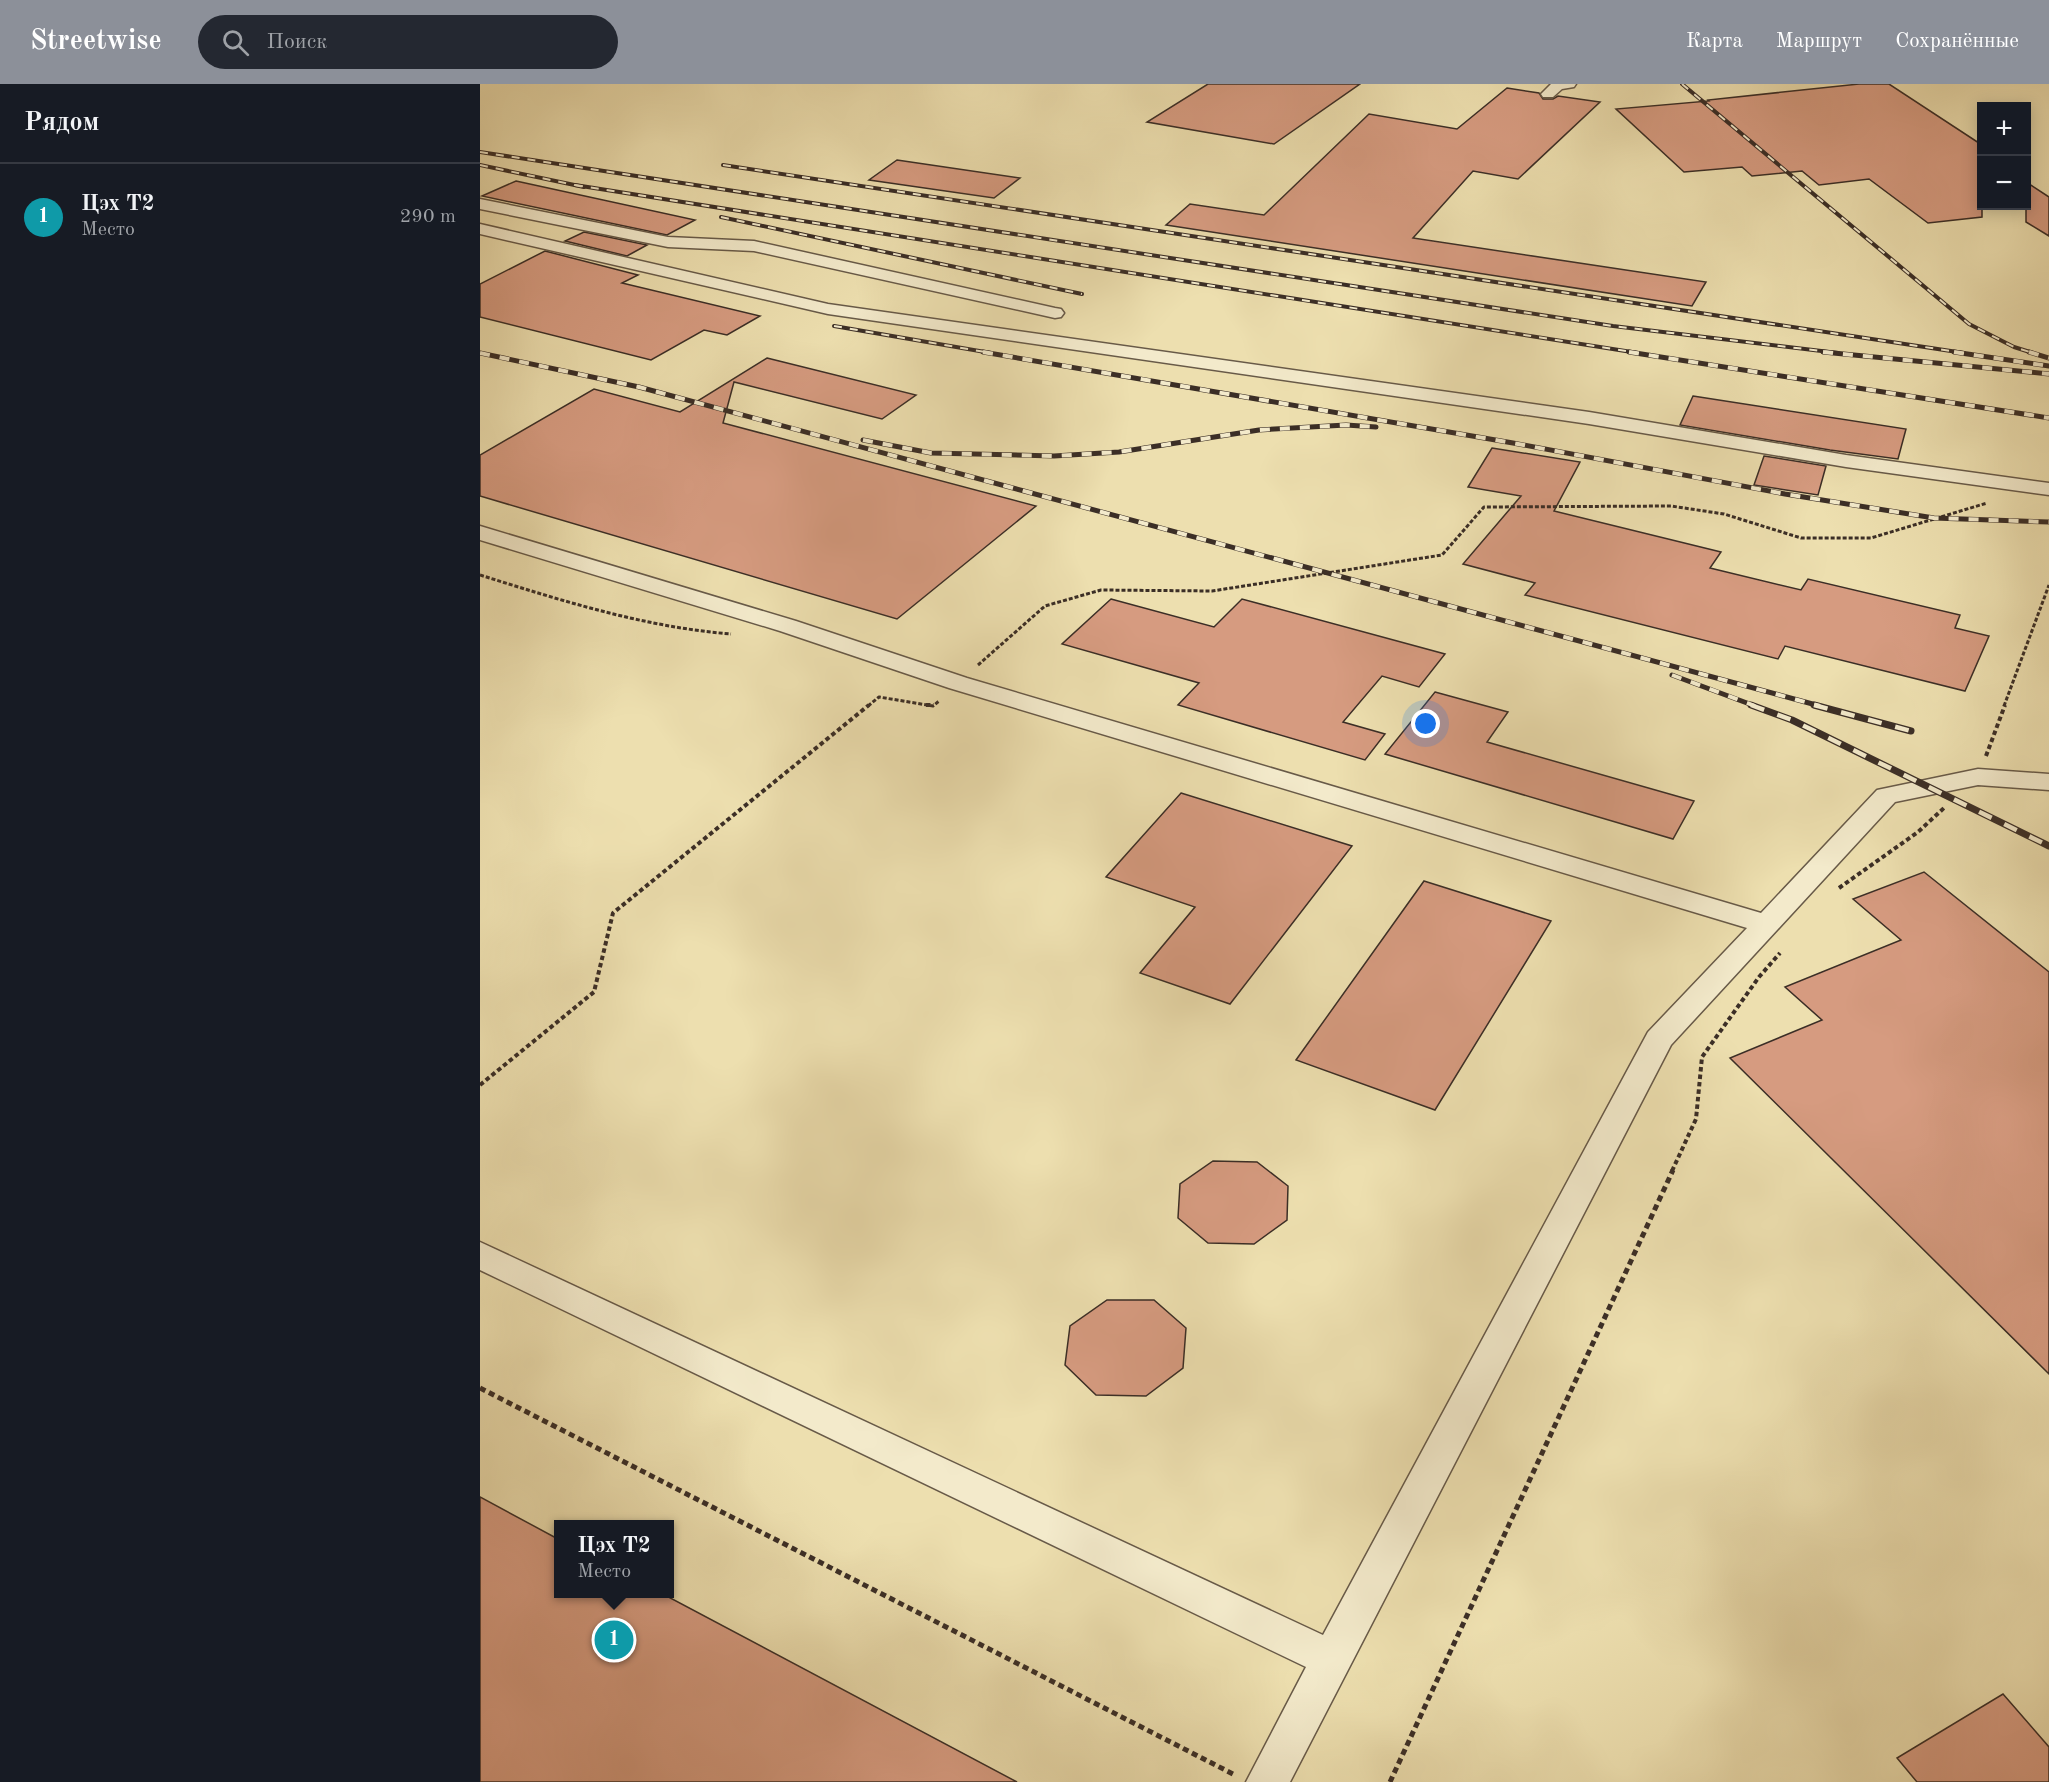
<!DOCTYPE html>
<html lang="ru">
<meta charset="utf-8">
<style>
:root{--surface:#171b24;--page:#242831;--text:#f1f3f6;--muted:#9ea1a6;--line:#363941;--accent:#8c9099}
body{margin:0;font-family:"Old Standard TT",serif;background:var(--page);color:var(--text)}
.controls{position:absolute;right:18px;top:18px;display:grid;overflow:hidden;border-radius:0px;box-shadow:0 3px 15px #0003}
.controls button{width:54px;height:54px;display:grid;place-items:center;padding:0;border:0;border-bottom:2px solid var(--line);background:var(--surface);color:var(--text);font:30px sans-serif}
.you{position:absolute;left:946px;top:640px;width:21px;height:21px;margin:-15px;border:4px solid #fff;border-radius:50%;background:#1a73e8;box-shadow:0 0 0 9px #1a73e833}
.badge{display:grid;place-items:center;width:39px;height:39px;border-radius:50%;background:var(--accent);color:#fff;font-size:20px;font-weight:700}
.pin{position:absolute;translate:-50% -50%;border:3px solid #fff;box-shadow:0 2px 6px #0006}
.popup{position:absolute;left:74px;top:1436px;width:120px;height:78px;box-sizing:border-box;display:grid;place-content:center;border-radius:0px;background:var(--surface);filter:drop-shadow(0 2px 4px #0005);font-size:20px;white-space:nowrap;color:var(--muted)}
.popup b{font-size:22px;color:var(--text)}
.popup::after{content:'';position:absolute;left:50%;top:100%;margin-left:-12px;border:12px solid transparent;border-top-color:var(--surface)}
.list{margin:0;padding:0;list-style:none}
h2{display:flex;justify-content:space-between;align-items:center;height:78px;margin:0;padding:0 24px;font-size:26px}
h2 small{font-size:20px;font-weight:400;color:var(--muted)}
.list li{display:grid;grid-template-columns:39px 1fr auto;gap:18px;align-items:center;box-sizing:border-box;height:108px;padding:0 24px;border-top:2px solid var(--line)}
.list b{display:block;font-size:22px;white-space:nowrap}
.list p{margin:0;font-size:20px;white-space:nowrap;color:var(--muted)}
.list em{font-size:20px;font-style:normal;color:var(--muted)}
.icon{flex:none;width:33px;height:33px;fill:none;stroke:currentColor;stroke-width:2;stroke-linecap:round;stroke-linejoin:round}
.map{position:relative;flex:none;width:1569px;height:1698px;overflow:hidden}
header{display:flex;align-items:center;gap:36px;box-sizing:border-box;height:84px;padding:0 30px;background:var(--accent);color:#fff}
header strong{font-size:28px}
nav{display:flex;gap:33px;margin-inline-start:auto;font-size:21px}
.search{width:420px;height:54px;background:var(--page);display:flex;align-items:center;gap:15px;box-sizing:border-box;padding:0 21px;border-radius:33px;color:var(--muted);font-size:22px}
main{display:flex}
aside{flex:1;background:var(--surface)}
.map>svg:first-child{display:block}
.building{fill:#d69b80;stroke:#3b2e26;stroke-width:1.5}
.lines{fill:none;stroke-linecap:round;stroke-linejoin:round}
.minor-casing{stroke:#685a48;stroke-width:3}
.path-far2{stroke:#3b2e26;stroke-width:3;stroke-dasharray:4 2;stroke-linecap:butt}
.path-far1{stroke:#3b2e26;stroke-width:4;stroke-dasharray:4.5 3;stroke-linecap:butt}
.path{stroke:#3b2e26;stroke-width:5;stroke-dasharray:6 4;stroke-linecap:butt}
.minor{fill:#f3eacb;fill-rule:evenodd}
.rail-far2-casing{stroke:#3b2e26;stroke-width:4}
.rail-far1-casing{stroke:#3b2e26;stroke-width:5}
.rail-casing{stroke:#3b2e26;stroke-width:7}
.rail-far2{stroke:#f3eacb;stroke-width:2;stroke-dasharray:8;stroke-linecap:butt}
.rail-far1{stroke:#f3eacb;stroke-width:4;stroke-dasharray:10;stroke-linecap:butt}
.rail{stroke:#f3eacb;stroke-width:4.5;stroke-dasharray:14;stroke-linecap:butt}
</style>
<header>
<strong>Streetwise</strong>
<div class="search"><svg class="icon" aria-label="search" viewBox="0 0 24 24"><circle cx="10" cy="10" r="6"/><path d="M15 15l6 6"/></svg>Поиск</div>
<nav><a>Карта</a><a>Маршрут</a><a>Сохранённые</a></nav>
</header>
<main>
<aside>
<h2>Рядом<small></small></h2>
<ul class="list">
<li><span class="badge" style="background:#0f9aa8">1</span><div><b>Цэх Т2</b><p>Место</p></div><em>290 m</em></li>
</ul>
</aside>
<div class="map">
<svg width="1569" height="1698" viewBox="0 0 1569 1698">
<rect width="100%" height="100%" fill="#eddfaf"/>
<filter id="stains"><feTurbulence type="fractalNoise" baseFrequency=".00333" numOctaves="4"/><feColorMatrix values="0 0 0 0 .2 0 0 0 0 .09 0 0 0 0 .02 0 0 0 .5 -.17"/></filter>
<radialGradient id="worn" r=".72"><stop offset=".6" stop-color="#630" stop-opacity="0"/><stop offset="1" stop-color="#630" stop-opacity=".3"/></radialGradient>
<g class="building">
<polygon points="728,0 880,0 794,60 667,38"/>
<polygon points="1379,0 1409,0 1502,61 1502,133 1448,139 1389,95 1339,101 1322,87 1272,92 1262,83 1204,88 1136,25 1229,17 1228,16"/>
<polygon points="1027,4 1059,9 1063,15 1073,15 1078,12 1120,18 1038,95 993,87 933,154 1226,198 1212,222 686,141 710,120 784,131 889,30 977,45"/>
<polygon points="417,76 540,94 514,114 389,96"/>
<polygon points="36,97 215,136 187,151 2,112"/>
<polygon points="1546,98 1569,113 1569,152 1546,138"/>
<polygon points="104,148 167,161 147,172 85,157"/>
<polygon points="65,167 158,191 142,199 280,232 247,251 224,246 171,276 0,233 0,200"/>
<polygon points="287,274 436,311 402,335 254,298 243,339 556,422 417,535 0,412 0,371 114,305 200,328"/>
<polygon points="1213,312 1426,345 1418,375 1350,366 1200,341"/>
<polygon points="1012,364 1100,378 1074,427 1241,468 1230,484 1321,506 1328,495 1480,531 1475,544 1509,552 1485,607 1305,562 1298,575 1045,511 1055,499 983,480 1041,412 988,403"/>
<polygon points="1284,372 1346,382 1338,411 1274,401"/>
<polygon points="631,515 734,543 762,515 965,570 939,603 902,592 863,638 905,650 885,676 698,621 719,599 582,560"/>
<polygon points="955,608 1028,628 1007,658 1214,717 1193,755 905,670"/>
<polygon points="701,709 872,762 750,920 660,889 715,823 626,793"/>
<polygon points="1444,788 1569,888 1569,1290 1250,974 1342,936 1305,903 1421,856 1373,815"/>
<polygon points="944,797 1071,837 955,1026 816,976"/>
<polygon points="733,1077 777,1078 808,1102 807,1136 774,1160 728,1159 698,1134 700,1100"/>
<polygon points="627,1216 674,1216 706,1244 703,1284 666,1312 616,1311 585,1281 590,1242"/>
<polygon points="0,1413 78,1455 78,1509 181,1509 537,1698 0,1698"/>
<polygon points="1523,1610 1569,1663 1569,1698 1437,1698 1417,1674"/>
</g>
<g class="lines">
<defs>
<g id="minor">
<polygon points="1071,0 1096,0 1094,3 1082,5 1073,13 1063,13 1061,10"/>
<polygon points="0,115 188,153 274,157 575,224 581,225 584,229 581,233 575,234 274,167 188,163 0,125"/>
<polygon points="0,140 348,220 1109,328 1366,371 1569,399 1569,411 1366,383 1109,340 348,230 0,150"/>
<polygon points="0,442 316,537 487,594 1281,829 1397,706 1498,685 1569,690 1569,706 1498,701 1415,718 1191,961 810,1698 766,1698 826,1583 0,1186 0,1158 843,1551 1168,948 1267,844 469,604 300,547 0,456"/>
</g>
</defs>
<use href="#minor" class="minor-casing"/>
<g class="path-far2">
<path d="M 0,491 C 83,517 164,543 251,550"/>
<polyline points="498,581 565,522 621,506 732,507 962,471 1004,423 1191,422 1244,430 1321,454 1391,454 1507,419"/>
<polyline points="388,622 399,613 453,622 459,617"/>
<polyline points="1524,622 1569,501"/>
</g>
<g class="path-far1">
<polyline points="446,621 454,621"/>
<polyline points="1506,672 1525,621"/>
<polyline points="1359,804 1438,748 1465,723"/>
<polyline points="0,1001 114,908 133,829 389,621"/>
<polyline points="1192,1087 1216,1035 1222,973 1279,893 1300,869"/>
</g>
<g class="path">
<polyline points="0,1304 755,1691"/>
<polyline points="910,1698 1193,1086"/>
</g>
<use href="#minor" class="minor"/>
<defs>
<g id="rail-far2">
<polyline points="1202,0 1489,240 1534,263 1553,269"/>
<polyline points="0,68 1133,242 1358,269"/>
<polyline points="0,81 104,103"/>
<polyline points="243,81 1484,269"/>
<polyline points="95,101 1158,269"/>
<polyline points="241,133 602,210"/>
<polyline points="354,242 511,269"/>
</g>
<g id="rail-far1">
<polyline points="503,268 1033,359 1305,410 1454,434 1569,438"/>
<polyline points="1149,268 1569,334"/>
<polyline points="1343,268 1569,290"/>
<polyline points="1474,268 1569,282"/>
<polyline points="1549,268 1569,274"/>
<polyline points="0,269 159,303 1340,622"/>
<polyline points="383,356 451,369 574,372 639,368 779,346 866,341 896,343"/>
<polyline points="1192,591 1275,622"/>
</g>
<g id="rail">
<polyline points="1271,621 1312,636 1569,762"/>
<polyline points="1334,621 1431,647"/>
</g>
</defs>
<use href="#rail-far2" class="rail-far2-casing"/>
<use href="#rail-far1" class="rail-far1-casing"/>
<use href="#rail" class="rail-casing"/>
<use href="#rail-far2" class="rail-far2"/>
<use href="#rail-far1" class="rail-far1"/>
<use href="#rail" class="rail"/>
</g>
<rect width="100%" height="100%" filter="url(#stains)"/>
<rect width="100%" height="100%" fill="url(#worn)"/>
</svg>
<div class="controls">
<button>+</button>
<button>−</button>
</div>
<div class="you"></div>
<div class="pin badge" style="left:134px;top:1556px;background:#0f9aa8">1</div>
<div class="popup"><b>Цэх Т2</b>Место</div>
</div>
</main>
